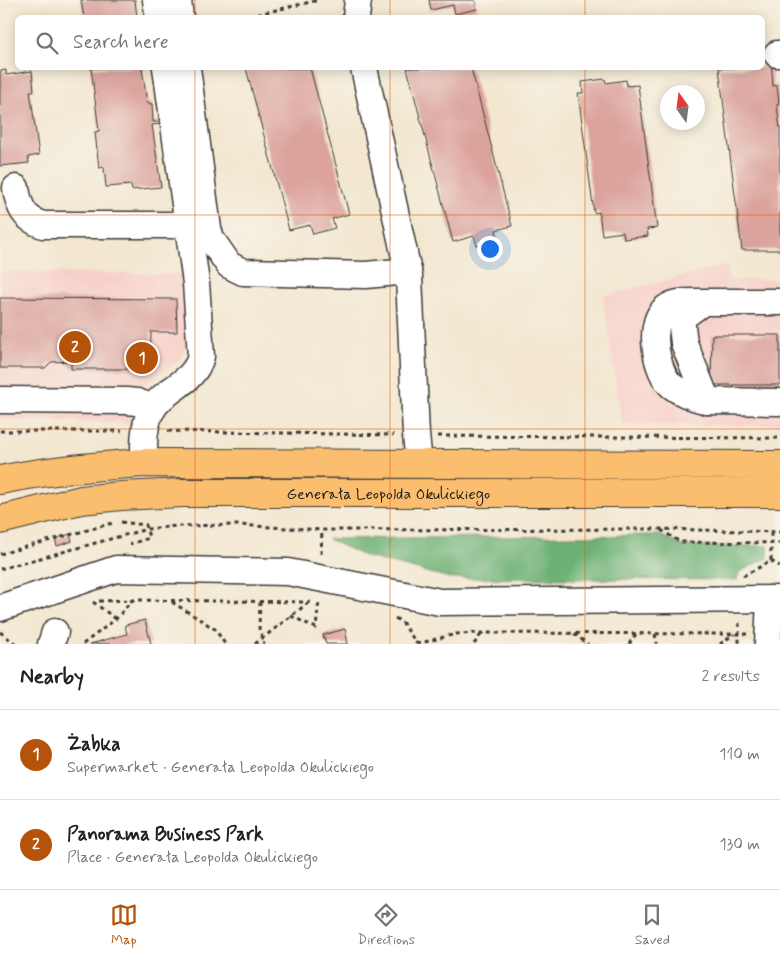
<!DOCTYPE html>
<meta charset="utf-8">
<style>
:root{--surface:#fff;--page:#f6f6f6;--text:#202124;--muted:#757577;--line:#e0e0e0;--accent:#b45309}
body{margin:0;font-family:Mynerve,sans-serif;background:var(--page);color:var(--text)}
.compass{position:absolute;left:660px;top:85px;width:45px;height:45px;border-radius:50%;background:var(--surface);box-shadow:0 2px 12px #0003;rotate:346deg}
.you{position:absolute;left:489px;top:248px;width:18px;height:18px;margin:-12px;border:4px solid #fff;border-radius:50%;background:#1a73e8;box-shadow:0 0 0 8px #1a73e833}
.badge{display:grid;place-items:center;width:32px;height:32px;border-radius:50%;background:var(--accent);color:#fff;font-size:16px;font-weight:700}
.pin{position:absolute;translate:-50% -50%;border:2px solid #fff;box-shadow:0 1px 5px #0006}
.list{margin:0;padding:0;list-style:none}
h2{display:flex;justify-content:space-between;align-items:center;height:65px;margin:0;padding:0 20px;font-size:21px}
h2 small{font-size:16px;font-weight:400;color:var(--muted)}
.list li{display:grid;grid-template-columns:32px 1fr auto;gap:15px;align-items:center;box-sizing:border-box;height:90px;padding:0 20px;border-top:1px solid var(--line)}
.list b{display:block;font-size:19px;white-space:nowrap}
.list p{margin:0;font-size:16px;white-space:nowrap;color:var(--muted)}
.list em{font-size:16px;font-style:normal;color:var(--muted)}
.icon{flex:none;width:28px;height:28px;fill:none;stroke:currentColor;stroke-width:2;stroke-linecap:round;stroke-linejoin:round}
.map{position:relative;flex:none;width:780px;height:644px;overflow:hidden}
.search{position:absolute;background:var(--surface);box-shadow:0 2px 12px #0003;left:15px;right:15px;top:15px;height:55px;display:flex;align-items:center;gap:12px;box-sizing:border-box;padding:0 18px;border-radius:8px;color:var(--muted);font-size:19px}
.sheet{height:245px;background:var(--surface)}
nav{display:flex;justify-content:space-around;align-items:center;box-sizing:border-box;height:70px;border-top:1px solid var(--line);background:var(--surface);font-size:14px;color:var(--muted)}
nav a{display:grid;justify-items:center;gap:2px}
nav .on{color:var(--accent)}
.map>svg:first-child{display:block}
.built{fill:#f7d0c9}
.forest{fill:#6db175;stroke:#446648}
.building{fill:#dba39c}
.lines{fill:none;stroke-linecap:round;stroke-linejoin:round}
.minor-casing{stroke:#3c3a37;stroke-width:29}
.major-casing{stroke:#3c3a37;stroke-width:30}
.path{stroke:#3c3a37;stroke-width:3;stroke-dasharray:4 4;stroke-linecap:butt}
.minor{stroke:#fff;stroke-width:26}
.major{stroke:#fbbe6e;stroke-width:28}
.grid{fill:none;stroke:#de560d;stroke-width:1;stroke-opacity:0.55}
.labels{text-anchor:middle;stroke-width:4.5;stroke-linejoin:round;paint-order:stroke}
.street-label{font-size:16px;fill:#1c1c1c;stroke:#f7f3e8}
</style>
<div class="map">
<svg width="780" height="644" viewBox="0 0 780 644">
<rect width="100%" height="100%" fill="#f7f3e8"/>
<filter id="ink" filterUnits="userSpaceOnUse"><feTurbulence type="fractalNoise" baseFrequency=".02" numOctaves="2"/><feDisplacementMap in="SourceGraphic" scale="10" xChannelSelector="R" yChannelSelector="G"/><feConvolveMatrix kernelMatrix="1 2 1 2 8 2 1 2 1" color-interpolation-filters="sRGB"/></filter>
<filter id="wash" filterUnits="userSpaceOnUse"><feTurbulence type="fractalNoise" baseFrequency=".0096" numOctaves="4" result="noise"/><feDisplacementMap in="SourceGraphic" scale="20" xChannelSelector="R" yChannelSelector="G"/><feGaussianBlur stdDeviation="1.12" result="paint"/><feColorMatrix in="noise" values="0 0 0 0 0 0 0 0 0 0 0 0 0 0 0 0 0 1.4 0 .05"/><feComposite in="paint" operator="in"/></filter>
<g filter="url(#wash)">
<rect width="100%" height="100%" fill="#f3e7d0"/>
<g class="built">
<polygon points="727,265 729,280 780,279 780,425 622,425 603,296"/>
<polygon points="0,272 184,274 185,349 178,361 132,395 132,423 0,419"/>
</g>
<polygon class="forest" points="660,535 682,546 768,546 768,558 739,572 737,580 450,578 364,556 328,539"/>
<g id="blocks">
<g class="building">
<polygon points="81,0 135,0 137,18 84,18"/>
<polygon points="429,0 475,0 477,9 455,14 453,5 431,10"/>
<polygon points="770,48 773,86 777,85 779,104 777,105 780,129 780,250 742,250 719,68 762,68 762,49"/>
<polygon points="91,68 142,68 147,103 152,104 153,122 160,122 161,124 152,125 161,187 132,190 131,185 106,187 104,167 99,168 95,132 99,131"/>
<polygon points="246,68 310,68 349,214 332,219 335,228 313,234 310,225 289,230"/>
<polygon points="407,68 471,68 512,226 496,230 498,240 477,246 474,236 453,242"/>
<polygon points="6,70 6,75 32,71 34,91 30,91 39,155 28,157 29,163 0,166 0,71"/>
<polygon points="605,79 606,83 626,80 627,86 638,85 657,228 647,229 648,236 624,239 623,232 602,235 599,212 594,213 578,93 583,93 582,82"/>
<polygon points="0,298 176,299 177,332 151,332 150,369 71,369 71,361 51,362 45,368 0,368"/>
<polygon points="712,335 780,335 780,385 711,385"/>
<polygon points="70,534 72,541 57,546 55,539"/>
<polygon points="145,620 151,644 90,644 127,634 125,625"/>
<polygon points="345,629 348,644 326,644 323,635"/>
</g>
</g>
</g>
<g filter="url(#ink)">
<use href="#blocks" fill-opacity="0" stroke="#3c3a37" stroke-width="1"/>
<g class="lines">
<defs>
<g id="minor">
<polyline points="156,0 159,18"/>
<polyline points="178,0 180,18"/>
<polyline points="356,18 358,0"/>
<polyline points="777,54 780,54"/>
<polyline points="187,68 208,229 211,239 229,265 243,272 366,275 408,271"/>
<polyline points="364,68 409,276 416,435 419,463"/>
<path d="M 16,188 C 19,207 24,219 43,225 L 172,225 L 187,223"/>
<path d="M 699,302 C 687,302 672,301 663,311 C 648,327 656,373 672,386 C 682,394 695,398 707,401"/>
<polyline points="780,302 703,302 681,318 684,343 707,401 780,402"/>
<polyline points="0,400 126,401 137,402 153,408"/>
<path d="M 144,463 C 144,446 143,429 150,413 C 162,388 194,385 201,356 L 196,283 L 166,68"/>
<polyline points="0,608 116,569 288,572 440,602 780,599"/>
<polyline points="51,644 55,632"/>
<polyline points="768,644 770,599"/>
</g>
<g id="major">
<path d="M 0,480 C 48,470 96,466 144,463 L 780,465"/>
<path id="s1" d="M 0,520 L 81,500 L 121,496 L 183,493 L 780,493"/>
</g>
</defs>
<use href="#minor" class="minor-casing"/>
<use href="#major" class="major-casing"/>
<g class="path">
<polyline points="242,18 319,0"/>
<polyline points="0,431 122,431"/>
<polyline points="168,431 394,435"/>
<polyline points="438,436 780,438"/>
<polyline points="121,522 146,525 149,538 130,544"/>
<polyline points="661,530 680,542 780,543"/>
<polyline points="0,554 113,523"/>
<polyline points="321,554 322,530"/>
<polyline points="771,561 780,566"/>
<polyline points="0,569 147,529 176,526 237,525 322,530 660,529 780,532"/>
<polyline points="743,576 771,561 771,532"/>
<polyline points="99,601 132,600 310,602"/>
<polyline points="93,602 116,619"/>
<polyline points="172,602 215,629 225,644"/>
<polyline points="260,602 259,628 264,644"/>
<polyline points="291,616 316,628 319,600"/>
<polyline points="395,618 402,622 417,644"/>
<polyline points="739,623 739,634 747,634"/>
<polyline points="0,632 16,644"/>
<polyline points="574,634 588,644"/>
<polyline points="655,634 657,644"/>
<polyline points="83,644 116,619 132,600"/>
<polyline points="255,644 308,603"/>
<polyline points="417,644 456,634 482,633 739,634 739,644"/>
<polyline points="474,644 482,633"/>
<polyline points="629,644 636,634"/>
<polyline points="720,644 734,634"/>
</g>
<use href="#minor" class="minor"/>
<use href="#major" class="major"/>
</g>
</g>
<path class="grid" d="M 195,0 L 195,18M 390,0 L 390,18M 585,0 L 585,18M 195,68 L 195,644M 390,68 L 390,644M 585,68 L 585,644M 0,215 L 780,215M 0,429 L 780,429"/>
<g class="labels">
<g class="street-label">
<text dy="6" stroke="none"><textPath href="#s1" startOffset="391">Generała Leopolda Okulickiego</textPath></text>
</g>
</g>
</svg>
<svg class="compass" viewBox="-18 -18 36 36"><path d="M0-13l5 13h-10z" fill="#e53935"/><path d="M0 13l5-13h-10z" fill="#757577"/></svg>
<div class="you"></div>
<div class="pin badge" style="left:142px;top:358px">1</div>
<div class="pin badge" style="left:75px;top:347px">2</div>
<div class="search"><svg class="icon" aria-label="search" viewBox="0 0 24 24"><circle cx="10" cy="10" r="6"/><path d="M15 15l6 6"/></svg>Search here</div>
</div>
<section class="sheet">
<h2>Nearby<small>2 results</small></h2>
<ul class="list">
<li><span class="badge">1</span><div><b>Żabka</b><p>Supermarket · Generała Leopolda Okulickiego</p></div><em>110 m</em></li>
<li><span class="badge">2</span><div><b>Panorama Business Park</b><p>Place · Generała Leopolda Okulickiego</p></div><em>130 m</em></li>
</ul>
</section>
<nav>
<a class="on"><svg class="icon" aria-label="map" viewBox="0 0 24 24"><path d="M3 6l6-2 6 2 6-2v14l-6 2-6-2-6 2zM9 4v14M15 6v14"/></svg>Map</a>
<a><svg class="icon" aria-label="directions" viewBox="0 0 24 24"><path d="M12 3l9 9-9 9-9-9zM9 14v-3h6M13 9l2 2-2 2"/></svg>Directions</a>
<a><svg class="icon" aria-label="saved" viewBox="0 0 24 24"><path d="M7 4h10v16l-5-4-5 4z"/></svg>Saved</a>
</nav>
